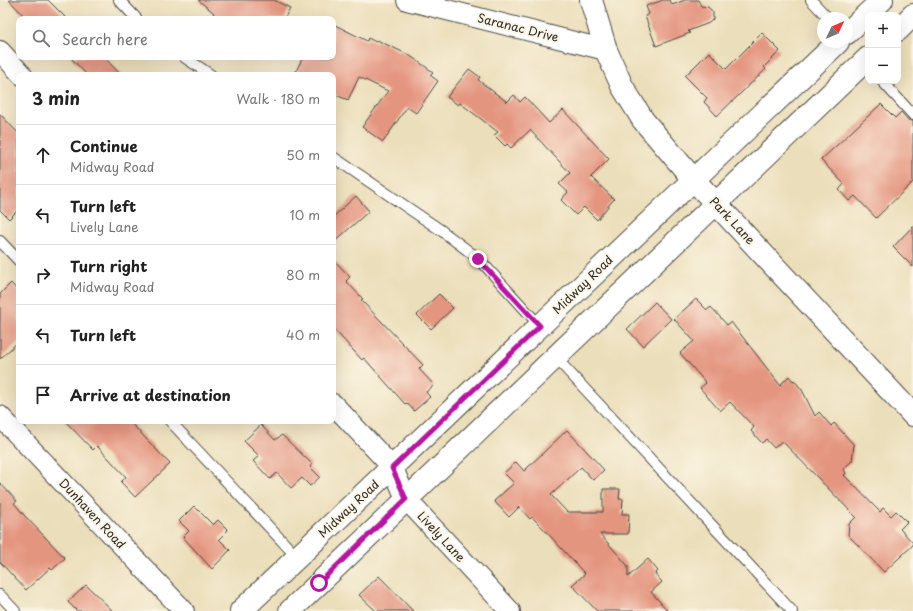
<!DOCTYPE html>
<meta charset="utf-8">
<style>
:root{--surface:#fff;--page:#f6f6f6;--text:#222;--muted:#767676;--line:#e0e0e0}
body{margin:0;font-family:"Playpen Sans",sans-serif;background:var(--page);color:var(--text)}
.controls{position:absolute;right:12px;top:12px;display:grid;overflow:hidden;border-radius:8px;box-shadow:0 4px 16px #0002}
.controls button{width:36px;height:36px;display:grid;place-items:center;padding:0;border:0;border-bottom:1px solid var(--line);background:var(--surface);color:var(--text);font:20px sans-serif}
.compass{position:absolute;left:817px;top:12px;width:36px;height:36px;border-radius:50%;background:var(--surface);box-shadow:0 4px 16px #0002;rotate:46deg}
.stop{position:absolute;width:12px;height:12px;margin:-9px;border:3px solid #b5179e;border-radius:50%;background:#fff}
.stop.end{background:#b5179e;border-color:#fff;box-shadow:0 1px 4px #0008}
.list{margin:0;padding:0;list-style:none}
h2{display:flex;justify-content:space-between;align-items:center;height:52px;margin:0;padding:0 16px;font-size:17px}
h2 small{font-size:13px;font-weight:400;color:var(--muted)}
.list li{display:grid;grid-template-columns:26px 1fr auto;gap:12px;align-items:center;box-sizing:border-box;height:60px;padding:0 16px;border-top:1px solid var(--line)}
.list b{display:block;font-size:15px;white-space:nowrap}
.list p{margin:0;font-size:13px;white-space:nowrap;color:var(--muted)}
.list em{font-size:13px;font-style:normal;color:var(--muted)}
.icon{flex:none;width:22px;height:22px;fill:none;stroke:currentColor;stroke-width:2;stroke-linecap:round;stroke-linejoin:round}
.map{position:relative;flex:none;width:913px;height:611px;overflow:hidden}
.search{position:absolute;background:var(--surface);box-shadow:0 4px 16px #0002;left:16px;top:16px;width:320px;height:44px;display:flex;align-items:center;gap:10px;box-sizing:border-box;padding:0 14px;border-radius:8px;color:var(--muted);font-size:15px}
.panel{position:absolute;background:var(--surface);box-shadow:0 4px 16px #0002;left:16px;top:72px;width:320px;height:352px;border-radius:8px}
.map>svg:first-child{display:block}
.building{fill:#e49580}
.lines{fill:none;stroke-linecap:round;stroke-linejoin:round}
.service-casing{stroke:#484640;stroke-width:12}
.minor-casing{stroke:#484640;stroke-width:22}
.tertiary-casing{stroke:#484640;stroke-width:24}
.secondary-casing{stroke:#484640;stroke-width:24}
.service{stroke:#fff;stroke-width:10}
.minor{stroke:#fff;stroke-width:20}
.tertiary{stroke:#fff;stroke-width:22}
.secondary{stroke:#fff;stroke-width:22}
.route{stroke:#b5179e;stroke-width:5}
.labels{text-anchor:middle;stroke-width:4;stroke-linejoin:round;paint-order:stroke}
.street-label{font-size:12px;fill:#2b2b2b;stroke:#fcf5e5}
</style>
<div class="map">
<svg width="913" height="611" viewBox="0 0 913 611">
<rect width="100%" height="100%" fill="#fcf5e5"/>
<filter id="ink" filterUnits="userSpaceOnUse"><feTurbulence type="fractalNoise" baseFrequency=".025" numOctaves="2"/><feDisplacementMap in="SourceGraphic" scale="8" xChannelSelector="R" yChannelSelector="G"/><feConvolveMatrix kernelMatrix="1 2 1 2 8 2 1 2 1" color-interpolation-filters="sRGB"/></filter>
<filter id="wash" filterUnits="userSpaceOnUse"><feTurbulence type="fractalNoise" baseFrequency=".012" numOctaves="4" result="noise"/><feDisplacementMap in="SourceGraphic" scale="16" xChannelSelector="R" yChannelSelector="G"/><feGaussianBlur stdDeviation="0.9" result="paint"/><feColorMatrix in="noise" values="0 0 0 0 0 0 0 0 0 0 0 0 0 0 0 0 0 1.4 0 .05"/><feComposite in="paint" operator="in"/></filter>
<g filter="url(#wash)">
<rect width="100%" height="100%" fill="#ebdeba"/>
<g id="blocks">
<g class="building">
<polygon points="9,0 48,0 67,19 27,19"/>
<polygon points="198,0 274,0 290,8 284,19 210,19 214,13"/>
<polygon points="663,0 670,0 672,5 685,0 698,0 701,6 708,7 713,12 713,19 709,23 688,31 690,33 656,46 645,16 649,14 646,6"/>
<polygon points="333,24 367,41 368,38 376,42 377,40 409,55 433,72 430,75 438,81 416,113 407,107 383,142 362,127 388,91 359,77 348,100 333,94 333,75 294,75 303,57 333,57"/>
<polygon points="762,33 780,51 764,67 766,69 717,116 704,102 707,98 685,76 709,52 726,69"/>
<polygon points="70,57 104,57 121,75 87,75"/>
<polygon points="469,69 480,77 478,80 507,102 514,95 520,102 525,97 549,123 563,110 609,159 591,177 614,199 597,220 584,207 576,215 561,200 568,192 559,184 570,173 530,130 511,148 507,144 505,146 494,135 498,132 460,103 458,105 447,97"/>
<polygon points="881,104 895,118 901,112 908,120 913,121 913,182 876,218 855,196 849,201 839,190 844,184 821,160"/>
<polygon points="0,114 19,134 19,209 9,219 0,210"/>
<polygon points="356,196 369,211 333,243 333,217"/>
<polygon points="913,226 913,267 893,247"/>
<polygon points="333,259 350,277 346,281 363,299 361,300 423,365 419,369 434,385 426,392 430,397 414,411 407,403 405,404 364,358 362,360 333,328"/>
<polygon points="11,283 19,292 19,341 0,359 0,294"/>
<polygon points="439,294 453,308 431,329 417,315"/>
<polygon points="696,299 707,310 711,307 727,325 731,322 780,385 789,376 793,381 794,380 802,390 815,416 819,412 831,426 834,423 854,445 852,461 843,469 846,473 844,475 880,512 883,508 891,516 896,511 907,522 900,529 913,543 913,545 884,572 848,535 849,524 856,517 782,441 774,448 766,439 762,443 751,431 754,427 730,402 720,411 700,388 706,383 680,353 694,341 674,319"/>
<polygon points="655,302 671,319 643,346 627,329"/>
<polygon points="65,421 129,421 170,464 135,497 121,482 126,477 97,446 93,450"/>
<polygon points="261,425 275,440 282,435 312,464 310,467 320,477 310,486 302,478 291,488 277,473 270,479 253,461 259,456 244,441"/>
<polygon points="567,430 604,470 593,480 581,467 551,495 567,512 603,512 603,489 620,489 619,499 623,499 622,514 629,514 628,534 600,534 628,566 628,577 648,559 658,571 655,574 662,582 651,592 668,611 597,611 572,585 585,574 541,526 532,517 530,519 519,507 509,517 494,501 514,483 504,473 516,462 524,471"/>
<polygon points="0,483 17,501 14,503 24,515 65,558 52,570 50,568 26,590 0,562"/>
<polygon points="194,506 213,525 218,520 228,530 219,539 230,550 212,569 183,537 189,531 179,521"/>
<polygon points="379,576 413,611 376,611 359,595"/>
<polygon points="86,585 113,611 77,611 68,602"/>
</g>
</g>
</g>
<g filter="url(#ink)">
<use href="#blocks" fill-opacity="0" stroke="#484640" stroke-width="1"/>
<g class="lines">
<defs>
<g id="service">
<polyline points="119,0 137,19"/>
<polyline points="811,0 828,18"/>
<polyline points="184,57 211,75"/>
<polyline points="882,81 913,115"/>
<polyline points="333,157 442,231 479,259 540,326"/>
<polyline points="0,241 19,261"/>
<polyline points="555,357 792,611"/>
<polyline points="170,421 297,557"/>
<polyline points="0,595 15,611"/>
</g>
<g id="minor">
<polyline points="407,0 606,50"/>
<polyline points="0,51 22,75"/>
<polyline points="333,404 393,468 406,499 510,611"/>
<polyline points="0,416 184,611"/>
</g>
<polyline id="tertiary" points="591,0 606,50 622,86 643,120 693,179 913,415"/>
<g id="secondary">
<polyline points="898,30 913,15"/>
<polyline points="847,33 882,0"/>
<polyline points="241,611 838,42"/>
<polyline points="290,611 868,58"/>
</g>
</defs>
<use href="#service" class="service-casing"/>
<use href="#minor" class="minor-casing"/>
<use href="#tertiary" class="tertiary-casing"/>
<use href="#secondary" class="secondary-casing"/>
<use href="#service" class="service"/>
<use href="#minor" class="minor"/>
<use href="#tertiary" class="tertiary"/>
<use href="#secondary" class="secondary"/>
</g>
</g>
<g class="lines" filter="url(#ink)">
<polyline class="route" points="319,583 406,499 392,468 540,326 478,259"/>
</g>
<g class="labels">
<g class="street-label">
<text transform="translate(518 28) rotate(14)" y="4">Saranac Drive</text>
<text transform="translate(732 221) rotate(47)" y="4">Park Lane</text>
<text transform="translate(583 285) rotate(-44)" y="4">Midway Road</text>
<text transform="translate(349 509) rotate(-43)" y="4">Midway Road</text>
<text transform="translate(92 514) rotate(47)" y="4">Dunhaven Road</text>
<text transform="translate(441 537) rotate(47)" y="4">Lively Lane</text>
</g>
</g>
</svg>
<div class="controls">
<button>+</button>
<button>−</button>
</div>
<svg class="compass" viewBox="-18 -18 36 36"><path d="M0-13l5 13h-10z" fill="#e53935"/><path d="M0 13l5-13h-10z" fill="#767676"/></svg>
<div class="stop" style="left:319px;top:583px"></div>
<div class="stop end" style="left:478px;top:259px"></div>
<div class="search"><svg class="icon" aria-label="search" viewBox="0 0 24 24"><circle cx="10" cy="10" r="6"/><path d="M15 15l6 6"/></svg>Search here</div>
<section class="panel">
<h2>3 min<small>Walk · 180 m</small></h2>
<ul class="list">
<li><svg class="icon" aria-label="ahead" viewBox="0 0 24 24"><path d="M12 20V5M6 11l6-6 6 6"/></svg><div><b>Continue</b><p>Midway Road</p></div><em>50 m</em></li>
<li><svg class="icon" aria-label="left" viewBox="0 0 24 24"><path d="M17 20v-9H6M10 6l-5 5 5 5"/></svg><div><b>Turn left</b><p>Lively Lane</p></div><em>10 m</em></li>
<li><svg class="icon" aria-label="right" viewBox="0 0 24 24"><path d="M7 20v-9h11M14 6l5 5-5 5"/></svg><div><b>Turn right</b><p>Midway Road</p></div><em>80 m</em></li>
<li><svg class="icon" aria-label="left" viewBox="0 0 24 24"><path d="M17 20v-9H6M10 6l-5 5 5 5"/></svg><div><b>Turn left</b></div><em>40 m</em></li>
<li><svg class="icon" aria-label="arrive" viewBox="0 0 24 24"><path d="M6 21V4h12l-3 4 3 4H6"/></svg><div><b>Arrive at destination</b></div></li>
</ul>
</section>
</div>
